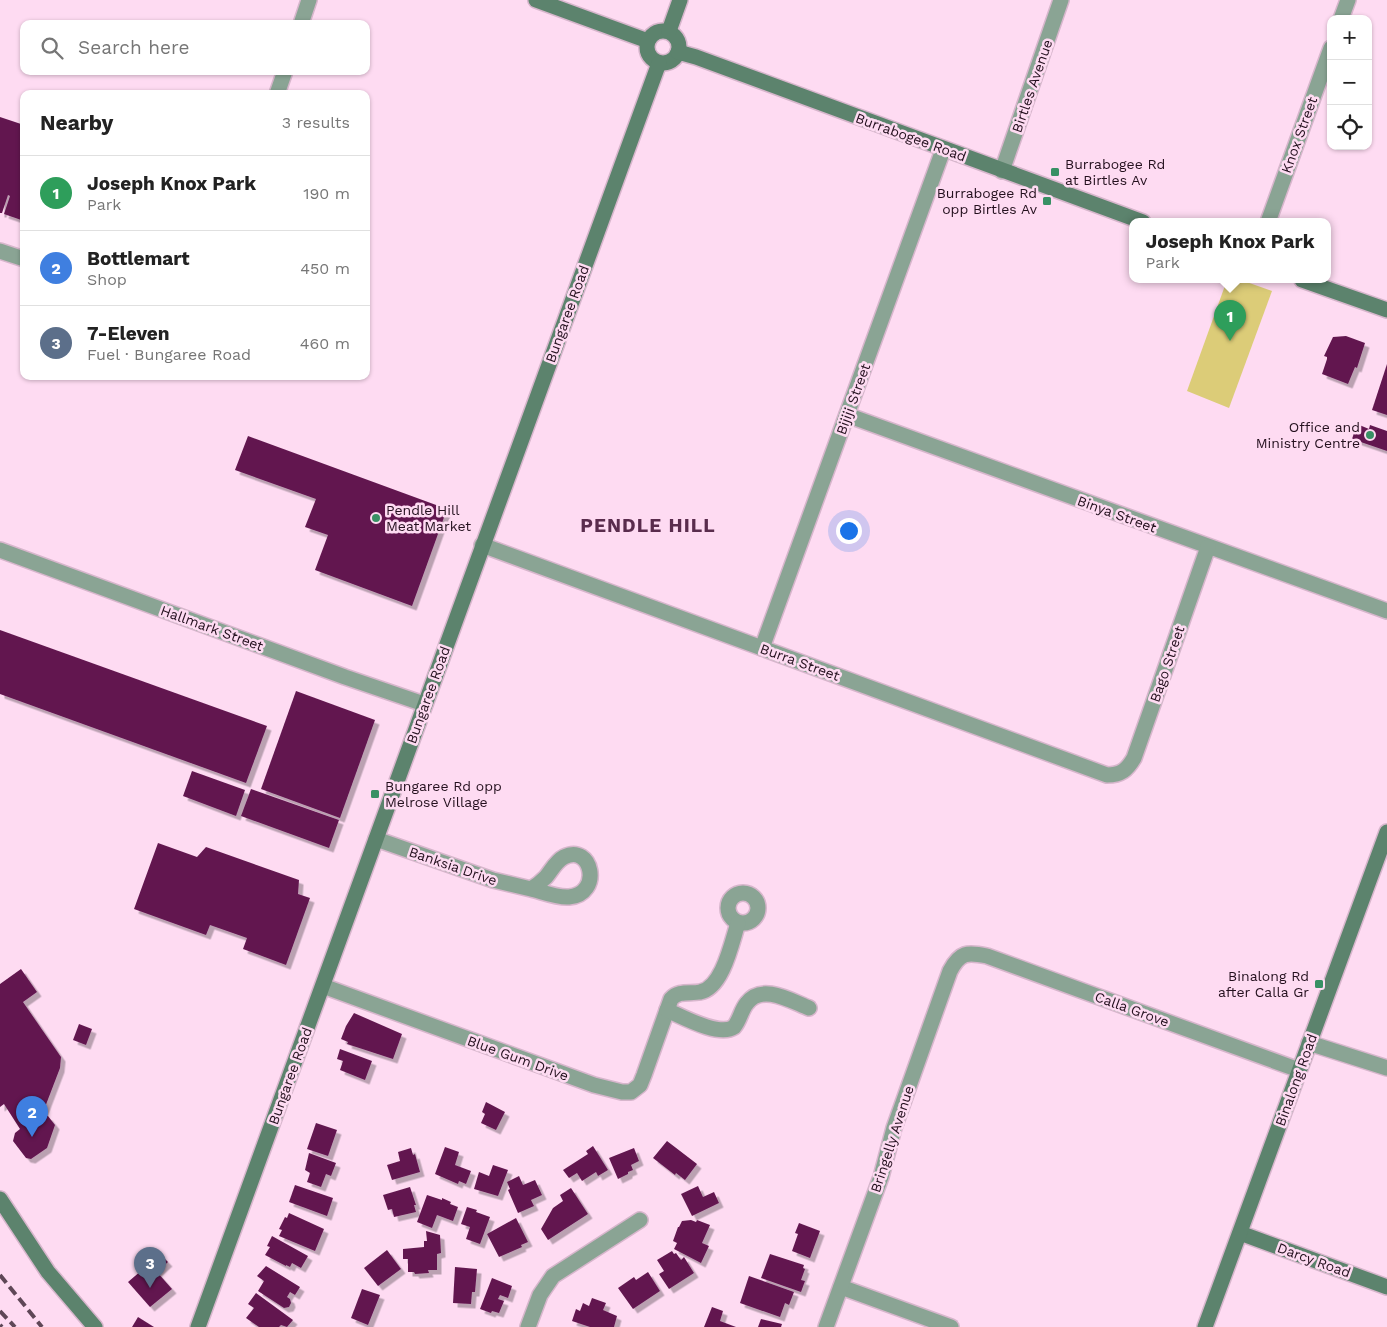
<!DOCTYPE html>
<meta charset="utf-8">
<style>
:root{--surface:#fff;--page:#f2f2f2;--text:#222;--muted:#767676;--line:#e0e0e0;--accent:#389064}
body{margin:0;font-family:"Work Sans",sans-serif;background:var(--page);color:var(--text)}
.controls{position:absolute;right:15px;top:15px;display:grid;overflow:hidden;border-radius:10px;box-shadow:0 1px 4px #0004}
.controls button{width:45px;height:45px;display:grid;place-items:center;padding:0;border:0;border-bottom:1px solid var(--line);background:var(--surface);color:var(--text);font:25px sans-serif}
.you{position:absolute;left:848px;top:530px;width:18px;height:18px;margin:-12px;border:4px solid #fff;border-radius:50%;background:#1a73e8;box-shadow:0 0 0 8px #1a73e833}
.badge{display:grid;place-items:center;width:32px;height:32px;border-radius:50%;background:var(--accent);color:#fff;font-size:16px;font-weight:700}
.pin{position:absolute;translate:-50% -41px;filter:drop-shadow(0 1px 2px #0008)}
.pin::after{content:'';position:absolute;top:26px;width:18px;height:15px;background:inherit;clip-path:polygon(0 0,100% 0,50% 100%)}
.popup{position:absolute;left:1129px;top:218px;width:202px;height:65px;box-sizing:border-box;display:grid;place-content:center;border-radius:10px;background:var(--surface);filter:drop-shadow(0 1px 4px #0005);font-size:16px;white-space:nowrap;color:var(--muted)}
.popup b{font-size:19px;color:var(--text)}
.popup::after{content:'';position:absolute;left:50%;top:100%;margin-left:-10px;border:10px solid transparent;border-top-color:var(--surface)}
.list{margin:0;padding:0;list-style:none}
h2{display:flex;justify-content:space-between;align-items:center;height:65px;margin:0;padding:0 20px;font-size:21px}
h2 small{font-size:16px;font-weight:400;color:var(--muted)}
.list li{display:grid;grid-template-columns:32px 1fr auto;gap:15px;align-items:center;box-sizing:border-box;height:75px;padding:0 20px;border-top:1px solid var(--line)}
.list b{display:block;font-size:19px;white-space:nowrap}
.list p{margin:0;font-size:16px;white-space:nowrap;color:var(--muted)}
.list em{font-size:16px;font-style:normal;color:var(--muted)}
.icon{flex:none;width:28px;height:28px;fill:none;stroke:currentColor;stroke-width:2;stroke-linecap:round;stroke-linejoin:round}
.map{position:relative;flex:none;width:1387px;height:1327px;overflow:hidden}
.search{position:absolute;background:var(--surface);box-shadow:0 1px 4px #0004;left:20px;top:20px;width:350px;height:55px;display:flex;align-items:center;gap:12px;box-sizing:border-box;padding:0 18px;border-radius:10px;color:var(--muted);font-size:19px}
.panel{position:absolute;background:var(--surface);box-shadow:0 1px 4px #0004;left:20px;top:90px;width:350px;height:290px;border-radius:10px}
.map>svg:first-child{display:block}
.green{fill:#dccc78}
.building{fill:#621850;filter:url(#shadow)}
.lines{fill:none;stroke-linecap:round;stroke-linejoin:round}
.street-casing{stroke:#d7b6cc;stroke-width:18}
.secondary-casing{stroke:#d7b6cc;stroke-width:18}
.street{stroke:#8aa494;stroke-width:15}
.secondary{stroke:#5c836d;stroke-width:15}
.rail{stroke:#5f4757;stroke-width:4;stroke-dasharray:10 5;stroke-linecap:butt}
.poi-dot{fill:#389064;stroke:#fedbf2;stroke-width:2}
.labels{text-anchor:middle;stroke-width:5;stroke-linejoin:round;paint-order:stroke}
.street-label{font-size:14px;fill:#24101e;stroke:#fedbf2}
.poi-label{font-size:14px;fill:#24101e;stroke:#fedbf2;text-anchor:start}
.district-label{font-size:19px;font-weight:bold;letter-spacing:1px;fill:#5a2c4d;stroke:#fedbf2}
</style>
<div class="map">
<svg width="1387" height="1327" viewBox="0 0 1387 1327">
<defs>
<filter id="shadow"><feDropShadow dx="4.5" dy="4.5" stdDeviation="0" flood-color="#0004"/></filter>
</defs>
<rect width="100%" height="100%" fill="#fedbf2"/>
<polygon class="green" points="1227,280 1241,280 1272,291 1229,408 1187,391"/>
<g class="building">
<polygon points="0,117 24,125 24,149 22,155 24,156 24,221 4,214 10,196 8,195 2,213 0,213"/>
<polygon points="1346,336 1365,343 1357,368 1355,367 1348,384 1322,374 1327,359 1327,357 1324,356 1333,337"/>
<polygon points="1387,364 1387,415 1372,410"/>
<polygon points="1357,424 1369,429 1370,425 1387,431 1387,451 1352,439"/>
<polygon points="248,436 447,509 412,606 315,570 328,535 305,527 316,499 235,470"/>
<polygon points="0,630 267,726 246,783 0,694"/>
<polygon points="296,691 375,720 340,818 261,789"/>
<polygon points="192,771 245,790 236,816 183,796"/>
<polygon points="251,789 339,820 329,848 241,816"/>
<polygon points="158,843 197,857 206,847 299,880 298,894 310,898 286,965 243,949 247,938 210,925 206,935 134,909"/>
<polygon points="21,969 37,992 23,1002 61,1057 60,1068 42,1115 48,1116 55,1125 47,1148 31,1159 26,1158 13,1141 15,1133 20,1129 4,1104 0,1107 0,984"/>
<polygon points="354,1013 402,1034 393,1059 347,1044 348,1042 341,1039 346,1026"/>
<polygon points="79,1024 92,1029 86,1045 73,1040"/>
<polygon points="340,1049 372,1061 365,1080 340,1070 343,1061 337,1059"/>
<polygon points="486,1102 505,1112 496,1130 481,1123 485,1114 482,1112"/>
<polygon points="316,1123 337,1130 328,1156 307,1149"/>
<polygon points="667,1141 697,1164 685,1180 676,1173 675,1175 653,1158"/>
<polygon points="593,1146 608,1170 598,1176 596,1172 582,1181 577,1173 569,1178 563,1170 588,1154 586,1151"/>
<polygon points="445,1147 459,1152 455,1165 471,1171 466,1184 459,1181 458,1184 435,1174"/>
<polygon points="411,1148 413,1155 415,1154 420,1172 392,1180 387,1165 400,1161 398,1152"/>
<polygon points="634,1148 639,1161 631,1165 633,1170 628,1172 628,1174 618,1179 609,1158"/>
<polygon points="309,1153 336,1163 331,1176 326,1174 321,1187 307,1182 310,1173 305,1170"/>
<polygon points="493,1165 508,1170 498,1196 474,1189 479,1172 489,1176"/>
<polygon points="519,1176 523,1185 535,1180 542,1195 531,1200 534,1206 518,1213 508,1190 510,1189 507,1182"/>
<polygon points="295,1185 333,1198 327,1216 289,1202"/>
<polygon points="698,1186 703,1197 714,1192 719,1203 692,1216 681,1194"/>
<polygon points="410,1187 416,1205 414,1205 416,1212 394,1217 392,1209 388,1210 383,1195"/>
<polygon points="571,1188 588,1214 548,1240 541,1229 553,1208 563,1201 560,1195"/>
<polygon points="427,1195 442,1200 442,1198 451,1202 450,1204 458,1207 453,1221 437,1215 432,1228 417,1222"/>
<polygon points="467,1207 477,1210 476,1212 490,1217 480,1244 466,1239 470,1227 461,1224"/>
<polygon points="289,1213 324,1229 315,1251 279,1236 282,1230 279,1229 285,1217 287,1218"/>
<polygon points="516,1218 528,1242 521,1245 522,1247 499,1257 487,1234"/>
<polygon points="691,1220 696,1222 697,1220 710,1225 702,1243 709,1246 701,1263 674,1249 677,1243 673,1241 678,1227 679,1227 682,1221"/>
<polygon points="799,1223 820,1231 810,1258 792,1251 798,1234 795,1233"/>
<polygon points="426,1231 440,1235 441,1253 437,1254 437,1270 428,1270 429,1273 415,1274 414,1272 408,1272 408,1259 403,1259 403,1249 424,1247 424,1241 427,1241"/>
<polygon points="272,1236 308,1256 301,1268 292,1263 290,1267 286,1265 286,1266 265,1255 270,1247 267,1246"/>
<polygon points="387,1250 401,1269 378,1286 364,1268"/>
<polygon points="672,1251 674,1254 676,1253 681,1260 684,1257 694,1273 669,1289 659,1274 664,1271 657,1260"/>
<polygon points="159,1253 168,1262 157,1272 172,1289 150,1307 128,1282 149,1264 148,1262"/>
<polygon points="770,1254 804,1265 803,1268 805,1269 801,1280 805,1281 801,1292 761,1278"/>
<polygon points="266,1266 300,1287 295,1295 290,1292 287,1297 290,1299 291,1303 289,1307 284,1308 258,1291 264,1281 257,1276"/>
<polygon points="455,1267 477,1269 475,1292 472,1292 471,1304 453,1303"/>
<polygon points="648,1272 660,1291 633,1309 618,1288 634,1277 636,1280"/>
<polygon points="749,1276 794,1292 789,1305 785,1303 780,1317 740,1303"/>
<polygon points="492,1278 512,1286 508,1298 500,1295 498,1299 504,1301 499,1313 492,1311 491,1313 480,1309"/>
<polygon points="362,1289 380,1295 368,1325 351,1318"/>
<polygon points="256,1293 293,1320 287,1327 281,1325 279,1327 259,1327 246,1318 254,1308 248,1304"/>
<polygon points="592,1298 606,1303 603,1310 617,1316 614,1327 590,1327 572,1321 576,1309 580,1311 583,1303 589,1306"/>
<polygon points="712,1307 723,1311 720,1321 736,1327 704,1327"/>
<polygon points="138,1317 154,1327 132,1327"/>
<polygon points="761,1319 782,1324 781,1327 758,1327"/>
</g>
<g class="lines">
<defs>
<g id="street">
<polyline points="1341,19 1348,0"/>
<polyline points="301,24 309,0"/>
<polyline points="277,94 285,71"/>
<polyline points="1002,171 1061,0"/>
<polyline points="1268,222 1331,48"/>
<polyline points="0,251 24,259"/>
<polyline points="847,415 1387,611"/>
<path d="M 482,545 L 1107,775 C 1121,775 1127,770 1134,758 L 1208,547"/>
<polyline points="0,550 345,677 424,704"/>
<polyline points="762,648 943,150"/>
<path d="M 376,839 L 493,880 L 531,889 C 536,886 541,882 546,877 C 551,871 556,861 564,857 C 592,843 603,894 569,897 C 557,898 543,892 531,889"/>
<circle cx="743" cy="908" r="15"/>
<path d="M 323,986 L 594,1085 L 622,1092 L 631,1092 L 640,1085 L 644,1075 L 671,999 C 679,990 690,994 700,992 C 723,988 732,941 738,923"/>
<path d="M 667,1010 C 683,1017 719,1037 734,1027 C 740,1020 741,1010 747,1003 C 762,983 791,1001 809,1008"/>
<polyline points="1309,1043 1387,1068"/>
<polyline points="841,1287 951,1327"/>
<polyline points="528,1327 540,1295 553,1276 640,1220"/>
<path d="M 826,1327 L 881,1177 L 894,1128 L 950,971 C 960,952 967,952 987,956 L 1299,1070"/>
</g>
<g id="secondary">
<polyline points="536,0 648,41"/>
<circle cx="663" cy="47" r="16"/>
<polyline points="669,31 680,0"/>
<polyline points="678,52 696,57 1143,222"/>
<polyline points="1302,280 1387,310"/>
<polyline points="0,1199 48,1272 95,1327"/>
<polyline points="1240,1233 1387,1287"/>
<polyline points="198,1327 659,63"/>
<polyline points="1205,1327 1387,832"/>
</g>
</defs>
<use href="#street" class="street-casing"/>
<use href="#secondary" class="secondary-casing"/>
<use href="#street" class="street"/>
<use href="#secondary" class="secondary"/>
<g class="rail">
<polyline points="0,1275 42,1327"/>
<polyline points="0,1311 15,1327"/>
<polyline points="0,1325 2,1327"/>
</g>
</g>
<g class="poi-dot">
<rect x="1050" y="167" width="10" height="10" rx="2.5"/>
<rect x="1042" y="196" width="10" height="10" rx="2.5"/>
<circle cx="1370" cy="435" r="5"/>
<circle cx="376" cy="518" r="5"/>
<rect x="370" y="789" width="10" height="10" rx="2.5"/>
<rect x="1314" y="979" width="10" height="10" rx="2.5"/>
</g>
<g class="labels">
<g class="street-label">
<text transform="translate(1032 86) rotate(-71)" y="5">Birtles Avenue</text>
<text transform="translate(1299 135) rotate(-70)" y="5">Knox Street</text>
<text transform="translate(911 137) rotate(20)" y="5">Burrabogee Road</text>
<text transform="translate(567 314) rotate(-70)" y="5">Bungaree Road</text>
<text transform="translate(853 399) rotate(-70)" y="5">Bijiji Street</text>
<text transform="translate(1117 514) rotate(20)" y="5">Binya Street</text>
<text transform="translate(212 628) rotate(20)" y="5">Hallmark Street</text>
<text transform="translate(800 662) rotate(20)" y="5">Burra Street</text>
<text transform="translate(1167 664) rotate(-71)" y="5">Bago Street</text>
<text transform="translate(428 695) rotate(-70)" y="5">Bungaree Road</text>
<text transform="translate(453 866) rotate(19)" y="5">Banksia Drive</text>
<text transform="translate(1132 1009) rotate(20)" y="5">Calla Grove</text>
<text transform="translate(518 1058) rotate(20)" y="5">Blue Gum Drive</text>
<text transform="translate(290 1076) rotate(-70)" y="5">Bungaree Road</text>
<text transform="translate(1296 1080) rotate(-70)" y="5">Binalong Road</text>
<text transform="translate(892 1139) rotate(-72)" y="5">Bringelly Avenue</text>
<text transform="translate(1314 1260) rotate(20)" y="5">Darcy Road</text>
</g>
<g class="poi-label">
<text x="1065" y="169">Burrabogee Rd<tspan x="1065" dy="16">at Birtles Av</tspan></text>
<text x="1037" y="198" text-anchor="end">Burrabogee Rd<tspan x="1037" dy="16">opp Birtles Av</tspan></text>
<text x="1360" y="432" text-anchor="end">Office and<tspan x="1360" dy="16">Ministry Centre</tspan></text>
<text x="386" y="515">Pendle Hill<tspan x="386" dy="16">Meat Market</tspan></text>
<text x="385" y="791">Bungaree Rd opp<tspan x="385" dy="16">Melrose Village</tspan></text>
<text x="1309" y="981" text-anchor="end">Binalong Rd<tspan x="1309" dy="16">after Calla Gr</tspan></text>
</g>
<g class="district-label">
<text x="648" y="532">PENDLE HILL</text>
</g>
</g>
</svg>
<div class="controls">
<button>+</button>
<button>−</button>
<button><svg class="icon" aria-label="locate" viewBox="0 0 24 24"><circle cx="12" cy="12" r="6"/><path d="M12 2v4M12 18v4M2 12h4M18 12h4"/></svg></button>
</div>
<div class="you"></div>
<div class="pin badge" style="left:1230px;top:341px;background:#2e9e5b">1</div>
<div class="popup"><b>Joseph Knox Park</b>Park</div>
<div class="pin badge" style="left:32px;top:1137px;background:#3f7fe0">2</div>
<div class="pin badge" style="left:150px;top:1288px;background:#5c6f8a">3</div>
<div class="search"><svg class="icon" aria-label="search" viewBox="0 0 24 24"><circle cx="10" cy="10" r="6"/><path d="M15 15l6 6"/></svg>Search here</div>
<section class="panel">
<h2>Nearby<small>3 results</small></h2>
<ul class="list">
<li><span class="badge" style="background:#2e9e5b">1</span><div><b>Joseph Knox Park</b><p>Park</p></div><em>190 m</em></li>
<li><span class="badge" style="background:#3f7fe0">2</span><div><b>Bottlemart</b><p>Shop</p></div><em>450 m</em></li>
<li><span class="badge" style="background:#5c6f8a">3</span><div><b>7-Eleven</b><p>Fuel · Bungaree Road</p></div><em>460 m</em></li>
</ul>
</section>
</div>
